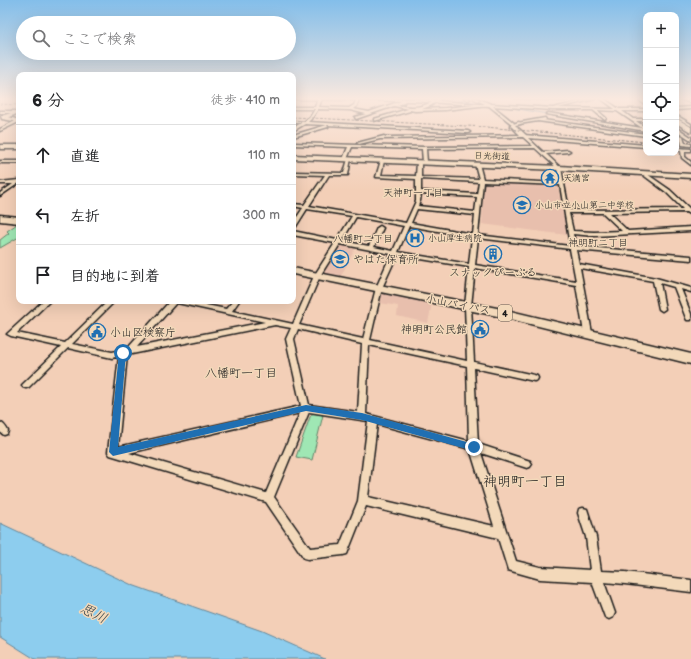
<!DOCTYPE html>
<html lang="ja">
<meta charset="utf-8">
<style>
:root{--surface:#fff;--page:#f6f6f6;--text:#202124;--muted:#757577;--line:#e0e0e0}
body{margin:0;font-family:"Balsamiq Sans","Klee One",sans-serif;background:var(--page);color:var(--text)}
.controls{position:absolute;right:12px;top:12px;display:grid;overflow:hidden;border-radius:8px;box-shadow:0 4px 16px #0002}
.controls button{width:36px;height:36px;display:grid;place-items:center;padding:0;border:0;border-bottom:1px solid var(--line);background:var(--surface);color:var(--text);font:20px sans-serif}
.stop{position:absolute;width:12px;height:12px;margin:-9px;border:3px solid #1f6fb2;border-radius:50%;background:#fff}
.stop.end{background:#1f6fb2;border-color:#fff;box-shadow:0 1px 4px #0008}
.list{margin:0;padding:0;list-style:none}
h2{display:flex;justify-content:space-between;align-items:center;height:52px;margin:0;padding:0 16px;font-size:17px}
h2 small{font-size:13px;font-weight:400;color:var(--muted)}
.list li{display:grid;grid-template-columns:26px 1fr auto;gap:12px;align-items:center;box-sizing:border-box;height:60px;padding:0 16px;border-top:1px solid var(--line)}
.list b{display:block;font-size:15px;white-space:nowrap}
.list em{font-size:13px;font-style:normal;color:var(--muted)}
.icon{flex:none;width:22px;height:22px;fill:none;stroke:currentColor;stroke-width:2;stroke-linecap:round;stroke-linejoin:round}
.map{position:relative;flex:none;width:691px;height:659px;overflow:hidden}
.search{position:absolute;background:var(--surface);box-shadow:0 4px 16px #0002;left:16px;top:16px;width:280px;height:44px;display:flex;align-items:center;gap:10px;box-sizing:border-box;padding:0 14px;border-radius:22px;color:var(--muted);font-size:15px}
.panel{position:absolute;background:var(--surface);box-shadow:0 4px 16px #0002;left:16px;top:72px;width:280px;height:232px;border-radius:8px}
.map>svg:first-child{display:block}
.built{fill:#e8bfad}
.green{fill:#9fe7b4;stroke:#5e8268}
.water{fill:#8dcdee;stroke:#60869a}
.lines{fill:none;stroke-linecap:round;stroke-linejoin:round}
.stream{stroke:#60869a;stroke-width:1}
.street-casing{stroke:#1c1c1c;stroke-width:3}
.secondary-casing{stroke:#1c1c1c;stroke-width:3}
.highway-casing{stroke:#1c1c1c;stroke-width:3}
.street{fill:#f3d9ba;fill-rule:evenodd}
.secondary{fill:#f3d9ba;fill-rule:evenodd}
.highway{fill:#f3d9ba;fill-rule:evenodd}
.rail{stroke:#1c1c1c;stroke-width:1;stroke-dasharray:3 1.5;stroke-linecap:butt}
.route{fill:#1f6fb2}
.labels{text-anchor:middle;stroke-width:3;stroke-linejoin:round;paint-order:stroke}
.far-street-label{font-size:9px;fill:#1c1c1c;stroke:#f3d9ba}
.far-poi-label{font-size:9px;fill:#1c1c1c;stroke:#f3d9ba;text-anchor:start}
.far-neighbourhood-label{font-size:10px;fill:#1c1c1c;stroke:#f3d9ba}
.shield{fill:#f3d9ba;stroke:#5c554b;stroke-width:1}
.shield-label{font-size:10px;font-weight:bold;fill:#1c1c1c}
.poi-label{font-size:11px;fill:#1c1c1c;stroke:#f3d9ba;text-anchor:start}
.street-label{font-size:11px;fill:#1c1c1c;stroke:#f3d9ba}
.neighbourhood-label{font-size:12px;fill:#1c1c1c;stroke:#f3d9ba}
.near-neighbourhood-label{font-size:14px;fill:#1c1c1c;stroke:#f3d9ba}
.near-water-label{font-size:14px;font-style:italic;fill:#384850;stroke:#f3d9ba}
</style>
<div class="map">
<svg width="691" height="659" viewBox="0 0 691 659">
<rect width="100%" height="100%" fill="#f3cfb7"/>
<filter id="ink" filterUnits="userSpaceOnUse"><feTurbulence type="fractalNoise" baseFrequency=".025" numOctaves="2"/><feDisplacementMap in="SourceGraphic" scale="8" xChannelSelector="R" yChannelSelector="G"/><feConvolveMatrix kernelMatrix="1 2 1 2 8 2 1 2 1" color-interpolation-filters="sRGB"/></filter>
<g filter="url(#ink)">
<g class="built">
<polygon points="484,182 556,184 558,186 567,235 482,224"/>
<polygon points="340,244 356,247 341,276 322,272"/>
<polygon points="382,293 432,303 428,323 397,316 398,306 380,303"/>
</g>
<g class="green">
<polygon points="17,224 19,224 19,237 0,248 0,240 9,233 7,231"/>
<polygon points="313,413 323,415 312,460 296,457 310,417"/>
</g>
<polygon class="water" points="0,523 132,585 262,631 325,659 35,659 0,637"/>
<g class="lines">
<g class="stream">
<polyline points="445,98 480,103"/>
<polyline points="500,106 566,117"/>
<polyline points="676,135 687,137"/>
</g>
<defs>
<g id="street">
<path d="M 318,98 L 322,98 L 319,107 L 349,108 L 354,105 L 357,98 L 359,98 L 357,106 L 353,109 L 369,112 L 401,101 L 401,99 L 403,98 L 405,99 L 404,103 L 397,105 C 414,109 425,107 439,98 L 442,98 L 430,106 L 422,109 L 445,108 L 485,104 L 474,99 L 474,98 L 476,98 L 491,104 L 553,108 L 595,98 L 595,99 L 558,108 L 615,109 L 600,98 L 603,98 L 619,109 L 646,109 L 646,111 L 622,111 L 633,119 L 646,119 L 646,121 L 636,121 L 646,128 L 646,131 L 546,114 L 548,113 L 642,128 L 617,111 L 597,110 L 606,118 L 605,120 L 593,110 L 553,110 L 493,106 L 514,123 L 513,125 L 488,105 L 445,110 L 415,111 L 410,110 L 410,111 L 374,121 L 374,119 L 408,109 L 394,106 L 356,119 L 355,117 L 366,114 L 350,110 L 318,109 L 312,118 L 308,122 L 468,131 L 470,132 L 468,133 L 327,125 L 328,127 L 293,137 L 293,135 L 327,125 L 305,124 L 293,131 L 293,128 L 301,123 L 293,123 L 293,121 L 304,122 L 310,117 L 315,109 L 293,109 L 293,107 L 315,107 Z"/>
<polygon points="464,98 467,98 470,99 468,100"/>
<polygon points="515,98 528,98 567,100 565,101"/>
<polygon points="678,98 682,98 691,101 691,103"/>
<polygon points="691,107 691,109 676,110 676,108"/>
<polygon points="676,115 691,124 691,126 676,117"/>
<polygon points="545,118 546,120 543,120 646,134 646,136 538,121 519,124 517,123"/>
<polygon points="17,120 19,120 19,122 0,131 0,129"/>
<polygon points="676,127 691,137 691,140 676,130"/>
<path d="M 524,135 L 646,145 L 646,147 L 528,138 L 543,152 L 568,150 L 570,151 L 568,152 L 546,154 L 561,168 L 569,210 L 583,210 L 683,209 L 666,192 L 642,174 L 642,173 L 644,172 L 670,190 L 690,209 L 691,213 L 689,214 L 686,212 L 609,213 L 628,231 L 691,227 L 691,231 L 594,236 L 573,234 L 576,246 L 691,256 L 691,260 L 576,250 L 579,264 L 656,278 L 691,288 L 691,292 L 681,289 L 691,314 L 691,320 L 687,320 L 686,318 L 674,287 L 660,283 L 665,309 L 662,311 L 659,309 L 653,281 L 580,268 L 592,333 L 588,335 L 584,333 L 576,285 L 475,268 L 471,306 L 474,362 L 534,375 L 537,376 L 538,378 L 537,380 L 534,381 L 474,368 L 478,444 L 527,460 L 530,461 L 532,464 L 530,467 L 527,468 L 481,453 L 516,561 L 540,567 L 590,570 L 586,537 L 578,513 L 579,509 L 583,508 L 587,509 L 596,537 L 601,571 L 625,572 L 691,580 L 691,592 L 625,584 L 604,582 L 615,613 L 613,617 L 609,619 L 605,617 L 592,582 L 540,579 L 508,570 L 498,538 L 366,506 L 347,554 L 343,555 L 308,559 L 304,558 L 266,502 L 110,455 L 108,452 L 119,356 L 112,358 L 68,348 L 29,387 L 26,388 L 23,387 L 22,385 L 61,347 L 11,336 L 7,334 L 43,301 L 50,301 L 17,333 L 65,343 L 108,301 L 115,301 L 72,344 L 112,352 L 127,349 L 170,301 L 187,301 L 226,309 L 233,301 L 239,301 L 232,311 L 293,324 L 314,276 L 335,243 L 293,235 L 293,231 L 337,240 L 352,216 L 307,209 L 295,228 L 293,229 L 293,223 L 303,208 L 293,206 L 293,204 L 304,205 L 325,175 L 293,174 L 293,172 L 344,173 L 348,159 L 351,158 L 348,175 L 329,175 L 309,206 L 406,223 L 416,201 L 416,179 L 376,177 L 381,160 L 384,161 L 381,175 L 416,176 L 417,162 L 419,161 L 421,162 L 421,177 L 479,179 L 475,164 L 477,163 L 479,164 L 483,179 L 559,183 L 557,168 L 535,148 L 426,149 L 427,162 L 425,163 L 423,162 L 422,149 L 352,147 L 347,159 L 345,160 L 343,159 L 348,147 L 293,145 L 293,143 L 424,147 L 533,146 L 523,137 L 380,139 L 359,144 L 357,143 L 384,136 L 386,137 ZM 421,179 L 479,182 L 477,194 L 421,191 ZM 483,182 L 560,185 L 570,246 L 478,235 ZM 421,194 L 477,197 L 475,212 L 418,206 L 420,201 ZM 417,209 L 475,215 L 473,234 L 411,223 ZM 569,213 L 603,213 L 622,231 L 594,232 L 573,231 ZM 356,217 L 404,226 L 393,251 L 374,247 L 383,228 L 380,226 L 377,228 L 369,246 L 342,241 ZM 409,226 L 472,237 L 469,264 L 398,252 ZM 478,238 L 570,249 L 576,281 L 475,265 ZM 340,244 L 391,254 L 376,288 L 363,339 L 299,325 L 320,276 ZM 397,255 L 469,267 L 465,306 L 467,361 L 370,340 L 382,288 ZM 176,303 L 177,303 L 265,322 L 137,347 ZM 275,325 L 291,328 L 286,339 L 301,406 L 118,447 L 127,355 ZM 298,329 L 362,344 L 358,412 L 309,405 L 294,339 ZM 369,345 L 467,366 L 469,441 L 366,414 ZM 309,412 L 368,421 L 358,501 L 340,545 L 310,548 L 274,497 ZM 300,413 L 266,493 L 129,453 ZM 377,424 L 470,449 L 494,526 L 368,497 Z"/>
<polygon points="680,135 683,136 685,143 691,144 691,146 682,145"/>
<polygon points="676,148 691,149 691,151 685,151 685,157 691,162 691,165 682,158 681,151 676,150"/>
<rect x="0" y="161" width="19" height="2"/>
<polygon points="19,180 19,183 0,196 0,193 13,184 0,184 0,182"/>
<path d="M 0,422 C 4,424 6,427 8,431 L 7,434 L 4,435 L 0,432 Z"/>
</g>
<g id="secondary">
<polygon points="293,98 413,99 492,105 490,106 413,101 293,99"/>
<polygon points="0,111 19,111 19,113 9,117 19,120 19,122 2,119 1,116 11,113 0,113"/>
<polygon points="519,122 521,124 515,125 526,135 526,137 522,137 510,125"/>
<rect x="0" y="145" width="19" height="4"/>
<polygon points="293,155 559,166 691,174 691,178 559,170 293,159"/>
</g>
<g id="highway">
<polygon points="636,98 641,98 646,101 646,105"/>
<polygon points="676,118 691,127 691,132 676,123"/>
<polygon points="0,215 19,217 19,223 0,221"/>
<polygon points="293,268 502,309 691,354 691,364 502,317 293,274"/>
</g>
</defs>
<use href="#street" class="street-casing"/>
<use href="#secondary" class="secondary-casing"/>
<use href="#highway" class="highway-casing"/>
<use href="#street" class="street"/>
<use href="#secondary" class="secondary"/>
<use href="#highway" class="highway"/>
<g class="rail">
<polyline points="0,104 19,105"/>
<polyline points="293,117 486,127 646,142"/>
<polyline points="676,145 691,147"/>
</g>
</g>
</g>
<linearGradient id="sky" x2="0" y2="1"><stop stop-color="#83beea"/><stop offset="0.52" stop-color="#fae9df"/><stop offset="1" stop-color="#fae9df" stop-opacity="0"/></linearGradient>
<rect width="691" height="190" fill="url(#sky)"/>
<polygon class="route" points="123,350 126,353 118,447 306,405 362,413 474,444 478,447 474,451 362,420 306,411 113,456 109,452 119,353"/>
<defs>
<symbol id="temple-ring" viewBox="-11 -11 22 22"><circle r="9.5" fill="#f3d9ba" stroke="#1f6fb2" stroke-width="1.5"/><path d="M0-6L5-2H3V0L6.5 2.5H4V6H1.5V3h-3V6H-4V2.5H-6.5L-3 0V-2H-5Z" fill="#1f6fb2"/></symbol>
<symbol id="school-ring" viewBox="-11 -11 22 22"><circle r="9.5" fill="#f3d9ba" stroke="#1f6fb2" stroke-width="1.5"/><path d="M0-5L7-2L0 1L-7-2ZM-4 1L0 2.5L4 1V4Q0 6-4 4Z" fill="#1f6fb2"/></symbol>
<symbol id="hospital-ring" viewBox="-11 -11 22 22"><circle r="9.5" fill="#f3d9ba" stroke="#1f6fb2" stroke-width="1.5"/><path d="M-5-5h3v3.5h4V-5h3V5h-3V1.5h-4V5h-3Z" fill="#1f6fb2"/></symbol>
<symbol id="building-ring" viewBox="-11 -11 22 22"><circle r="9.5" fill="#f3d9ba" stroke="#1f6fb2" stroke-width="1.5"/><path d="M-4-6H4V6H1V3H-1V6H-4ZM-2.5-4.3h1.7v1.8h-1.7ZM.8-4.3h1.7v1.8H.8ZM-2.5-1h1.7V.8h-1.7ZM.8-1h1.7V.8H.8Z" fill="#1f6fb2"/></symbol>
<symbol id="civic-ring" viewBox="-11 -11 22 22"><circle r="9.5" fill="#f3d9ba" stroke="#1f6fb2" stroke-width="1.5"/><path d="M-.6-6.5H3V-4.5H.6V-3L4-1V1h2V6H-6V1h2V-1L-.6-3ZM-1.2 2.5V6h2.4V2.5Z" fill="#1f6fb2"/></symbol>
</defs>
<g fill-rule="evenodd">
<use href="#temple-ring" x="540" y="168" width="20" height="20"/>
<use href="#school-ring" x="512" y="195" width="20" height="20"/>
<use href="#hospital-ring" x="405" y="228" width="20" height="20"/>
<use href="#building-ring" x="483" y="244" width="20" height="20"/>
<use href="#school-ring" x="330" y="249" width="20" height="20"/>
<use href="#civic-ring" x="470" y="319" width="20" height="20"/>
<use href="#civic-ring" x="87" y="322" width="20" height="20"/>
</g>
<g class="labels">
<g class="far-street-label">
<text transform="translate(492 156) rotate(2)" y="3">日光街道</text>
</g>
<g class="far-poi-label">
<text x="563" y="181">天満宮</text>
<text x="535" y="208">小山市立小山第二中学校</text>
<text x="428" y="241">小山厚生病院</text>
</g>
<g class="far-neighbourhood-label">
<text x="413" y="196">天神町一丁目</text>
<text x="363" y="242">八幡町二丁目</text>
<text x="598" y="246">神明町二丁目</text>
</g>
<rect class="shield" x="498" y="305" width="14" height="16" rx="3"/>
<g class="shield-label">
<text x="505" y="317">4</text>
</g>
<g class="poi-label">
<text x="353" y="263">やはた保育所</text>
<text x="493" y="276" text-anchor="middle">スナックぴーぷる</text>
<text x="467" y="333" text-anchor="end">神明町公民館</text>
<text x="110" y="336">小山区検察庁</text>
</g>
<g class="street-label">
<text transform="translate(458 304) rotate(11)" y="4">小山バイパス</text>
</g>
<g class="neighbourhood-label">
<text x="241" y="377">八幡町一丁目</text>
</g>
<g class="near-neighbourhood-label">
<text x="525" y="486">神明町一丁目</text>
</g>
<g class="near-water-label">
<text transform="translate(94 613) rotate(26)" y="5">思川</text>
</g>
</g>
</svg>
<div class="controls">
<button>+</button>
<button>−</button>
<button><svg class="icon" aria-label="locate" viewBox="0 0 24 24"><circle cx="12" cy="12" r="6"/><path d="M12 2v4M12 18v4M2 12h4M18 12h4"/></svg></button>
<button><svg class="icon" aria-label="layers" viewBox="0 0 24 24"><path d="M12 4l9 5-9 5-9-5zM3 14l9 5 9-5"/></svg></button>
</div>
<div class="stop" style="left:123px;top:353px"></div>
<div class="stop end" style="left:474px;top:447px"></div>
<div class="search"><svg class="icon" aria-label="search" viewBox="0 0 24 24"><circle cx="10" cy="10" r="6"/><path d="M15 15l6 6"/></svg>ここで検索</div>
<section class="panel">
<h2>6 分<small>徒歩 · 410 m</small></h2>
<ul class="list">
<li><svg class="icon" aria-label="ahead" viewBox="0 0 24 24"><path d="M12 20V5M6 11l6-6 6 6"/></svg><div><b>直進</b></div><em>110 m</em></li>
<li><svg class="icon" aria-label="left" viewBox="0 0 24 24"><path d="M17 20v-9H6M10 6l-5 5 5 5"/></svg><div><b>左折</b></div><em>300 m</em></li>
<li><svg class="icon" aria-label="arrive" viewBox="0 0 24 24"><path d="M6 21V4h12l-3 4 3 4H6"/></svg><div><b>目的地に到着</b></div></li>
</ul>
</section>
</div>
